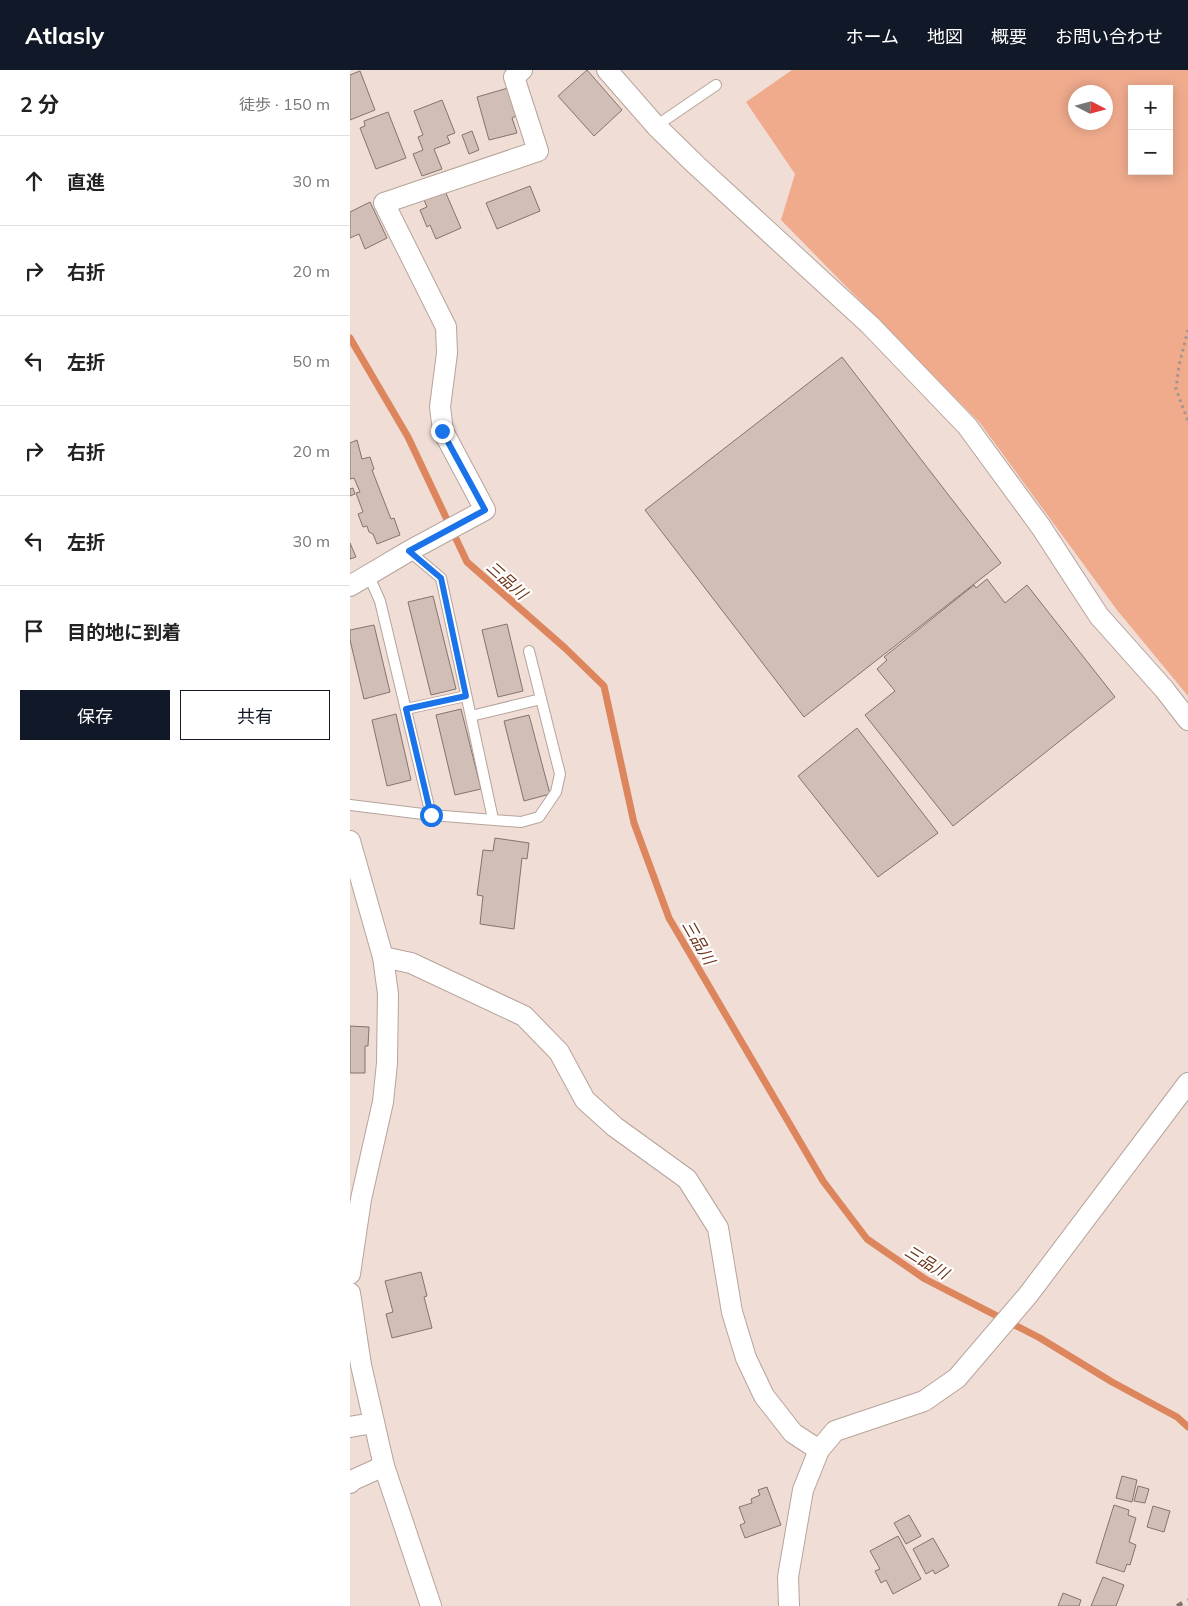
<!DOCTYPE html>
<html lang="ja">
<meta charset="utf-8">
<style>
:root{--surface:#fff;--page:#f2f2f2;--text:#222;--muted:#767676;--line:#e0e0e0;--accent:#111827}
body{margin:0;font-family:Mulish,"Noto Sans JP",sans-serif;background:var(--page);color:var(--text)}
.controls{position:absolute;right:15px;top:15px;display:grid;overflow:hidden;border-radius:0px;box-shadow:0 2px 12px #0003}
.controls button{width:45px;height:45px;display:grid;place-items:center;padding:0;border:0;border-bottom:1px solid var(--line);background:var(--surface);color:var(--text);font:25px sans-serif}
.compass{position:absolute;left:718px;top:15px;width:45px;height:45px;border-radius:50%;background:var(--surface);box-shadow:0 2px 12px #0003;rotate:96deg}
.stop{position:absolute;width:15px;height:15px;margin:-11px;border:4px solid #1a73e8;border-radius:50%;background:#fff}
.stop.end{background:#1a73e8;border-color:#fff;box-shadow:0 1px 5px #0008}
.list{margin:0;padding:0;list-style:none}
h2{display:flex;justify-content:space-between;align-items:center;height:65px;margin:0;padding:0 20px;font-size:21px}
h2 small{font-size:16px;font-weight:400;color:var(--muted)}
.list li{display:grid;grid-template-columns:32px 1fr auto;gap:15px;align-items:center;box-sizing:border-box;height:90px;padding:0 20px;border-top:1px solid var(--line)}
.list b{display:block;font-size:19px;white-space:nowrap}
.list em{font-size:16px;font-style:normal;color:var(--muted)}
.actions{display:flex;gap:10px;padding:15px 20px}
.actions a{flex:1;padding:11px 0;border:1px solid var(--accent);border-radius:0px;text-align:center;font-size:18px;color:var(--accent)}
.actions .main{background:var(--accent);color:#fff}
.icon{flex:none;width:28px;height:28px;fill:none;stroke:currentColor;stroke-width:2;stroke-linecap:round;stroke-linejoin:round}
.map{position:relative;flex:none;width:838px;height:1536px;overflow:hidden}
header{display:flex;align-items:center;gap:30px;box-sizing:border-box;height:70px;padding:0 25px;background:var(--accent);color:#fff}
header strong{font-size:24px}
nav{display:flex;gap:28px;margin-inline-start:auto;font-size:18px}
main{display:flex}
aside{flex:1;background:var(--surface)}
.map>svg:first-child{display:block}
.green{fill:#f0ab8d;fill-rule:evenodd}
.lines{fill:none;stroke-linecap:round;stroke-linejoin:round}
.stream{stroke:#dd865e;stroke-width:7}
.building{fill:#d1beb6;stroke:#85746c}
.service-casing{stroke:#b6a49c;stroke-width:12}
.minor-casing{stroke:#b6a49c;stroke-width:22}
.path{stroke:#a3958e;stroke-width:3;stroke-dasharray:2.5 4;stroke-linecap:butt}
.service{stroke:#fff;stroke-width:10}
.minor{stroke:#fff;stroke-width:20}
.rail{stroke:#80746e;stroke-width:4;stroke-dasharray:6 6;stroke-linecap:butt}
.route{stroke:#1a73e8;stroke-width:6}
.labels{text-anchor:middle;stroke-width:4.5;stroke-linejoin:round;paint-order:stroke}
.water-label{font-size:16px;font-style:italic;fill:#6f361a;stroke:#fff}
</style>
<header>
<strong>Atlasly</strong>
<nav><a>ホーム</a><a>地図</a><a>概要</a><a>お問い合わせ</a></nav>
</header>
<main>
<aside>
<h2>2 分<small>徒歩 · 150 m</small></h2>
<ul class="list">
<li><svg class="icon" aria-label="ahead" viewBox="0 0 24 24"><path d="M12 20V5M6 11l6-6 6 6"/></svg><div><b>直進</b></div><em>30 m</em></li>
<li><svg class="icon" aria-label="right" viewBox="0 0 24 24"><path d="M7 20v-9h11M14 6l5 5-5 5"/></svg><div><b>右折</b></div><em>20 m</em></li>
<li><svg class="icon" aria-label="left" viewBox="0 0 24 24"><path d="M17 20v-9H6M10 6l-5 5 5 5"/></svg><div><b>左折</b></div><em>50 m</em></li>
<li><svg class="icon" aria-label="right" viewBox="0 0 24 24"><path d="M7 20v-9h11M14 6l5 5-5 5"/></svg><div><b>右折</b></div><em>20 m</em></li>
<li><svg class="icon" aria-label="left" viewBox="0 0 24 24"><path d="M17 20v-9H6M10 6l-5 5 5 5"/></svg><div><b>左折</b></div><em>30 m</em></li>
<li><svg class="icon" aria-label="arrive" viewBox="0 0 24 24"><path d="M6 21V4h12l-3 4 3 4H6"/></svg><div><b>目的地に到着</b></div></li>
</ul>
<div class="actions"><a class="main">保存</a><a>共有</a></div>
</aside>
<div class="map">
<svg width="838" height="1536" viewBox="0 0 838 1536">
<rect width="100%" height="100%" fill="#f0ddd5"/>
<path class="green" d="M 442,0 L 838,0 L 838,626 L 767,540 L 630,353 L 431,150 L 445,104 L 396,32 ZM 782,19 L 819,19 L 819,101 L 782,101 ZM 726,22 L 756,22 L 756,52 L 726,52 Z"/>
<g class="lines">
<polyline class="stream" points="0,268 58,367 117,492 215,578 254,616 284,753 319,848 473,1111 517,1169 575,1209 690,1268 762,1312 827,1347 838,1357"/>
</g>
<g class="building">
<polygon points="237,0 272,40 244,66 208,26"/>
<polygon points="10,1 25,40 0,50 0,5"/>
<polygon points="158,18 166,46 162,48 167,63 139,70 127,27"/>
<polygon points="92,30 105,63 97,66 100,73 84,79 92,99 72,106 63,84 73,80 68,67 73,65 64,41"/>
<polygon points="38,42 56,88 26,99 10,58 15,56 14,51"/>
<polygon points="122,61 129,80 119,84 112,65"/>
<polygon points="180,116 190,141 147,159 136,133"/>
<polygon points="95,121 111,158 86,169 80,155 77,157 70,140 77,137 74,130"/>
<polygon points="20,132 37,168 15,179 9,164 0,168 0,142"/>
<polygon points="492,287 651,493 454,647 295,440"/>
<polygon points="7,370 12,389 20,387 24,399 22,400 41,449 44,448 50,465 27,474 23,464 19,462 17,456 13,457 8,444 13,442 6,423 10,422 4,408 0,409 0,373"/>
<polygon points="3,418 5,424 0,426 0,419"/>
<polygon points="0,473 6,487 0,489"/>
<polygon points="637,509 655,533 677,515 765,627 603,756 515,645 545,621 527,599 537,590 534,587 624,515 626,518"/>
<polygon points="83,526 106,619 81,625 58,532"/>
<polygon points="157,554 173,621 148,627 132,560"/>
<polygon points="24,555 40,622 14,629 0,570 0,560"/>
<polygon points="111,639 131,719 105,725 86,645"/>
<polygon points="46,644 61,710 37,716 22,650"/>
<polygon points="179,645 200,724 174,731 154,651"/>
<polygon points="507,658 588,763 528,807 448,706"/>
<polygon points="145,768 179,773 177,789 172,788 164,859 130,854 133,826 127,825 133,780 143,781"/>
<polygon points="0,956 19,957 18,976 15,976 15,1003 0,1003"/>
<polygon points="71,1202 77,1226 74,1227 82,1258 42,1268 36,1244 43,1242 35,1211"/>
<polygon points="772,1406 787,1410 782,1432 766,1428"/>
<polygon points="788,1416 799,1419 795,1433 784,1431"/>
<polygon points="417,1417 431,1455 395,1468 390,1455 395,1453 389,1437 402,1433 401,1429 410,1425 408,1420"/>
<polygon points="764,1435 779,1440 778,1445 786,1448 779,1472 786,1475 780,1495 777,1494 774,1502 746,1493"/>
<polygon points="803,1436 820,1441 814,1462 797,1457"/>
<polygon points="559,1445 571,1466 556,1474 544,1453"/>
<polygon points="548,1466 571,1509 543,1524 536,1510 531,1513 525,1501 530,1499 520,1481"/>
<polygon points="583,1468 599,1496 585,1504 583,1500 576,1504 563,1479"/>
<polygon points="753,1507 774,1515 766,1536 741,1536"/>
<polygon points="713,1523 731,1530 729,1536 708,1536"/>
</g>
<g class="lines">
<defs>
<g id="service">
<polyline points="306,56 366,15"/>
<polyline points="59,481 91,508 143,749"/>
<polyline points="18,504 30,531 81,745"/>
<polyline points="56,639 116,626"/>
<polyline points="121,646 191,629"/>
<polyline points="0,735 81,745 171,752 189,747 206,722 210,704 179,581"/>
</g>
<g id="minor">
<polyline points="257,0 306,56 346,95 520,255 617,356 691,457 749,546 814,619 838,650"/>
<polyline points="0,516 59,481 135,440 93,361 90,337 97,283 96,257 34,133 188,81 164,7 172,0"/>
<polyline points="0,771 33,887 38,924 37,993 33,1032 11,1129 0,1204"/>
<polyline points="33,887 61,893 174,946 209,982 235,1030 265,1057 337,1109 368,1158 382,1242 396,1288 414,1326 443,1363 469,1380"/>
<polyline points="0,1223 11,1295 34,1396 81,1536"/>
<polyline points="0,1357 23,1353"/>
<polyline points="0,1413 3,1410 34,1396"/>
<polyline points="439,1536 438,1507 453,1420 469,1380 485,1361 574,1331 607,1308 678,1225 838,1013"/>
</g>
</defs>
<use href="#service" class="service-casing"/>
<use href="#minor" class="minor-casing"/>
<polyline class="path" points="838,260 829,295 826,319 838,351"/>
<use href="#service" class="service"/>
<use href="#minor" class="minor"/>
<polyline class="rail" points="827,1536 838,1530"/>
</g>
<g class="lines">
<polyline class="route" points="81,745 56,639 116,626 91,508 59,481 135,440 92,361"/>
</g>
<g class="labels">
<g class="water-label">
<text transform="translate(157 510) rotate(42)" y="6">三品川</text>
<text transform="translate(349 872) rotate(60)" y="6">三品川</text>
<text transform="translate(577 1192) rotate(32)" y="6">三品川</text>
</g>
</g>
</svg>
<div class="controls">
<button>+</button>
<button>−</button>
</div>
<svg class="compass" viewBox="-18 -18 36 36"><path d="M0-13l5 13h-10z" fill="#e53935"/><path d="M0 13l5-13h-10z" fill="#767676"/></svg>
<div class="stop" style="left:81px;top:745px"></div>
<div class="stop end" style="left:92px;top:361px"></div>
</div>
</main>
